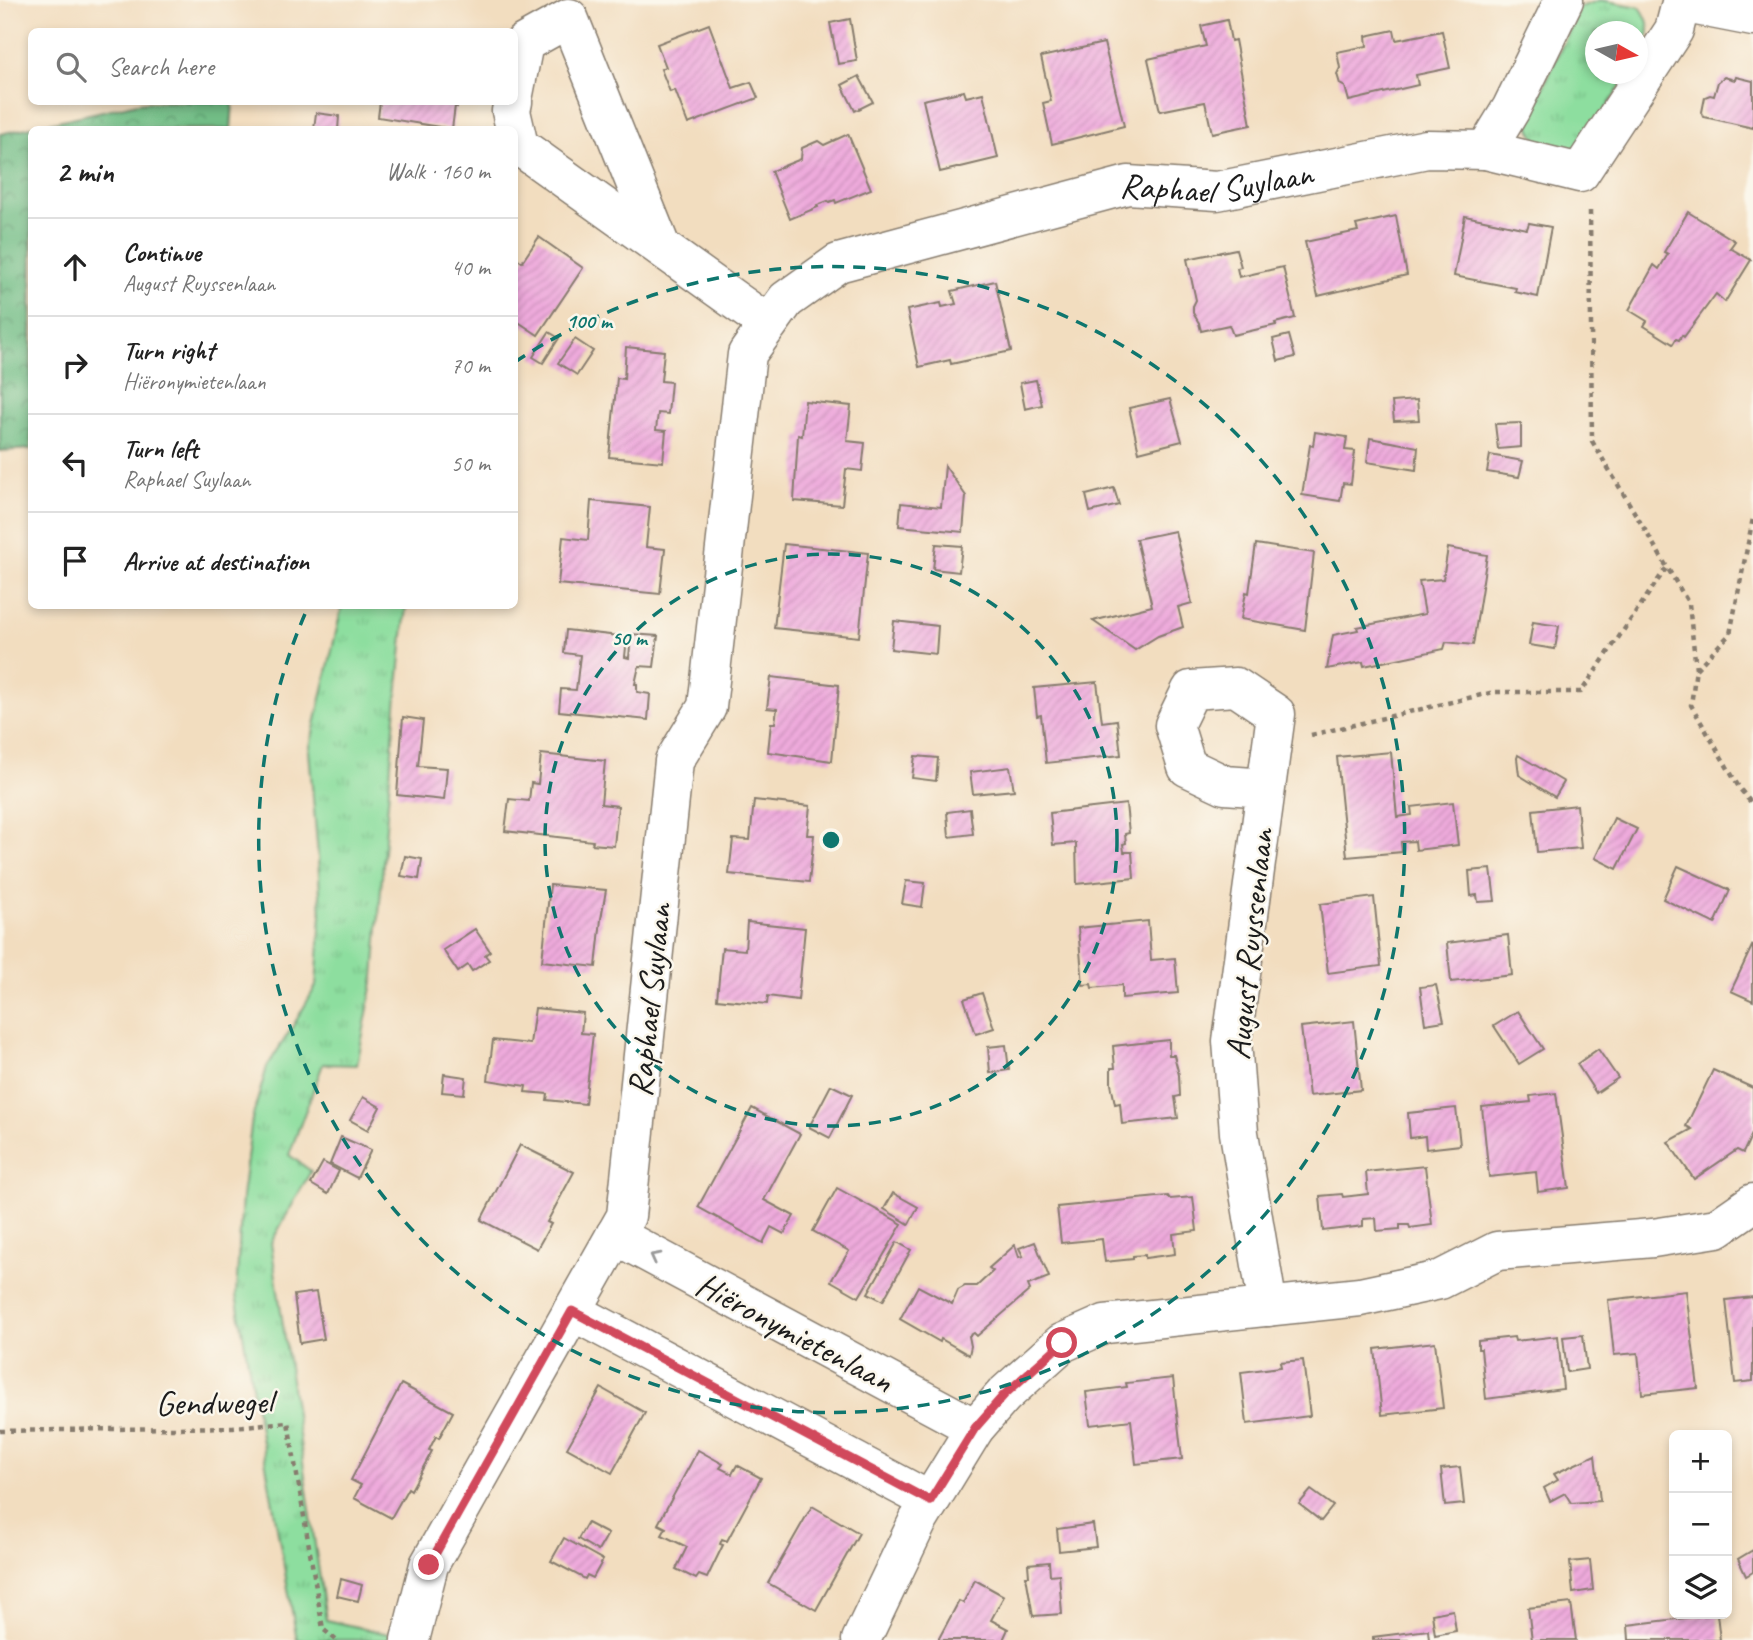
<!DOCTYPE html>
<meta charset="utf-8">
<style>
:root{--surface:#fff;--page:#f6f6f6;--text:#222;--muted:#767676;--line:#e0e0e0}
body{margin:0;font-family:Caveat,sans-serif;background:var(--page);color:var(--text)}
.controls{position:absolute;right:21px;bottom:21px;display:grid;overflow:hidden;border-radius:10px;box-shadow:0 4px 10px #0003}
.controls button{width:63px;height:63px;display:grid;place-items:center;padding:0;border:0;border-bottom:2px solid var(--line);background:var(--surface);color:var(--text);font:35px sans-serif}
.compass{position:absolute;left:1585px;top:21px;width:63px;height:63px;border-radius:50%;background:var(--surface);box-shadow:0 4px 10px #0003;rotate:98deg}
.stop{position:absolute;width:21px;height:21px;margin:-16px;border:5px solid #d1495b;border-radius:50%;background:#fff}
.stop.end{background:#d1495b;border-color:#fff;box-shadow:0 2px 7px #0008}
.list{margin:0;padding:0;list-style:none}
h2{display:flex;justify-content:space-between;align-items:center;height:91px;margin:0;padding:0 28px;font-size:30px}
h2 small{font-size:23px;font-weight:400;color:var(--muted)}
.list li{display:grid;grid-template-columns:46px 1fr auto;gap:21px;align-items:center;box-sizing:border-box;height:98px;padding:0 28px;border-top:2px solid var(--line)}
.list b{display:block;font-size:26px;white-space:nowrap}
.list p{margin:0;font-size:23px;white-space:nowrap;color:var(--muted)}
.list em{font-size:23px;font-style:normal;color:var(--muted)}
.icon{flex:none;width:38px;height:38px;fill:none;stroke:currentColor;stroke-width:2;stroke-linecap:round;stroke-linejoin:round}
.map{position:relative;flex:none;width:1753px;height:1640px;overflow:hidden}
.search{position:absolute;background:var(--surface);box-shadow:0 4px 10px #0003;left:28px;top:28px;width:490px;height:77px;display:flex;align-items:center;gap:18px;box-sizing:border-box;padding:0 24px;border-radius:10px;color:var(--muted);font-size:26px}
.panel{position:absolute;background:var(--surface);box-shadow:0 4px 10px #0003;left:28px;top:126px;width:490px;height:483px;border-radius:10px}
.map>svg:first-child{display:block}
.grass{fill:url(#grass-tufts);stroke:#547d5e;stroke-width:2}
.forest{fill:url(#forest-crowns);stroke:#476c51;stroke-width:2}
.building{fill:url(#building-hatch)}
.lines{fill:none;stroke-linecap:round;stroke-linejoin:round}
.minor-casing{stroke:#877c6e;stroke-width:41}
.path{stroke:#877c6e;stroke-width:4.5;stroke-dasharray:5 5;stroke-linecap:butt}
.minor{stroke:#fff;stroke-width:38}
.oneway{stroke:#999}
.route{stroke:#d1495b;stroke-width:9}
.ring{fill:none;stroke:#0f766e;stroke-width:3.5;stroke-dasharray:12 9}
.labels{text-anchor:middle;stroke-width:5;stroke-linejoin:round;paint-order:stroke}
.street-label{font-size:35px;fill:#1c1c1c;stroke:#fbf7ec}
.centre{fill:#0f766e;stroke:#fbf7ec;stroke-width:3.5}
.ring-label{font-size:21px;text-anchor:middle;font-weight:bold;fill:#0f766e;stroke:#fbf7ec;stroke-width:5;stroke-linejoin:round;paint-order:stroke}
</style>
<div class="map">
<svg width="1753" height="1640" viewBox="0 0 1753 1640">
<defs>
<pattern id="grass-tufts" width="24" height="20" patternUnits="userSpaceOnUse" patternTransform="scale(1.75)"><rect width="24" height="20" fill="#8dde9f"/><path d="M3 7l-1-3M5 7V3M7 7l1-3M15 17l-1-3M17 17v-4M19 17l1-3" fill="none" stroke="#79be88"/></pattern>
<pattern id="forest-crowns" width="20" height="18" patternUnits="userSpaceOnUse" patternTransform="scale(1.75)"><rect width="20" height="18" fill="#72bd86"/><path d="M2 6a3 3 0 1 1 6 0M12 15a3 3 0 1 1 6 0" fill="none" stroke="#5d996d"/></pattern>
<pattern id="building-hatch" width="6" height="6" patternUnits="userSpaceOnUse" patternTransform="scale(1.75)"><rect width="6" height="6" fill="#eeaadc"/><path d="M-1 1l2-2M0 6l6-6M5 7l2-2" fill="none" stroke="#cc92bc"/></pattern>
</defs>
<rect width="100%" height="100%" fill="#fbf7ec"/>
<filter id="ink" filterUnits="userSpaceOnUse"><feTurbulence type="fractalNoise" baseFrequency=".0143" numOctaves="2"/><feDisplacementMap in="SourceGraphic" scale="14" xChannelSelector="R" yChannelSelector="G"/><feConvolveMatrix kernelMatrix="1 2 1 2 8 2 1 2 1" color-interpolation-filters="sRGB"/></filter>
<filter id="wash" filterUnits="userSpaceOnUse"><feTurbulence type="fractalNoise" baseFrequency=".00686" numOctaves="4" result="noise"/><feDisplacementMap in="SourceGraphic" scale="28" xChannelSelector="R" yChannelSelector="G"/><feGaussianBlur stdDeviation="1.57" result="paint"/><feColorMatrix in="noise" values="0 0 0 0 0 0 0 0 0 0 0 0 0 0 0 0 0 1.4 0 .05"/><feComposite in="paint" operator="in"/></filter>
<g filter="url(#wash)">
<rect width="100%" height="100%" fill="#f2ddbf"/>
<g class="grass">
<path d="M 1600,0 L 1640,7 C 1655,28 1649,37 1638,57 L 1638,32 L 1596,32 L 1596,74 L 1628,74 L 1584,144 L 1567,154 L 1538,143 L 1530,128 L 1531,114 L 1580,7 Z"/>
<polygon points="342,606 406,606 394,726 374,977 357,1065 323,1064 289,1155 311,1171 271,1243 326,1620 393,1635 392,1640 297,1640 236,1295 242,1197 252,1119 267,1067 293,1026 316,986 321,915 318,856 309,751"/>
</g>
<polygon class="forest" points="142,102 233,102 231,129 32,130 31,449 0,451 0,134"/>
<g id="blocks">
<g class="building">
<polygon points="850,19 857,61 838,64 830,23"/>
<polygon points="1227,20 1231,41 1235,40 1251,125 1212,133 1205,102 1160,111 1148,59 1206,46 1201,26"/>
<polygon points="709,24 733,88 751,82 758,98 688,124 675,90 670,92 661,69 666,67 657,44"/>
<polygon points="1394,30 1396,40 1442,31 1450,68 1416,75 1418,85 1349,101 1345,87 1340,84 1337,74 1340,68 1337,52 1367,46 1366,36"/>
<polygon points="1104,43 1124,126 1052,144 1043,103 1051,101 1041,57"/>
<polygon points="859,76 873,102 855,111 842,85"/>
<polygon points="1724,77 1735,80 1736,77 1753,81 1753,128 1704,117 1702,112 1705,97 1710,95 1714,96 1718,82"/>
<polygon points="964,91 966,97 983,93 998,158 940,172 923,100"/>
<polygon points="380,102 458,102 457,107 455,106 452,129 378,117"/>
<polygon points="316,113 339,116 338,130 314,129"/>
<polygon points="848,134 871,189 836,203 835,200 829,202 828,201 817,205 818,207 790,219 771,171 801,159 802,148 818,141 824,145"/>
<polygon points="1688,212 1735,241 1730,248 1751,260 1725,302 1716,294 1684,337 1682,335 1679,340 1676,339 1673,344 1644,326 1647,321 1629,310 1654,265 1659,269 1668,254 1664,252"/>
<polygon points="1396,216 1407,275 1318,296 1305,242 1358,231 1356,225"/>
<polygon points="1465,216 1527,229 1529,223 1551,227 1538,297 1515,292 1516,288 1454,276"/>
<polygon points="539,237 583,268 538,335 514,319 514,256 522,262"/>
<polygon points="1236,249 1241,267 1237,268 1239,277 1283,267 1295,318 1275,323 1276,325 1233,335 1229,325 1201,331 1199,323 1193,313 1193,306 1196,300 1187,259"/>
<polygon points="995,281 1011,351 951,364 950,360 919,367 907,310 941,303 942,307 956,304 952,291"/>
<polygon points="549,332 559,338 543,363 533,357"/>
<polygon points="1289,335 1295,357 1278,361 1273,339"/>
<polygon points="575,339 593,351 577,375 558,363"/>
<polygon points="626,347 664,351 661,381 671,382 668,414 658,413 656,430 666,431 663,462 609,457 617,378 624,379"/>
<polygon points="1036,380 1042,405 1025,409 1020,383"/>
<polygon points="1170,399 1182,441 1139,452 1129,408"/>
<polygon points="1417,400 1419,420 1394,421 1392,402"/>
<polygon points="805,401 851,406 847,441 865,443 862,471 846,469 842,505 794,501 798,435 802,436"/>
<polygon points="1521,423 1521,447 1498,449 1495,424"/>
<polygon points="1315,432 1347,437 1345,450 1355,451 1351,484 1343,483 1340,501 1302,495 1310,445 1313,446"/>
<polygon points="1370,438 1418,447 1416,470 1367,462"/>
<polygon points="1490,455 1523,461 1519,477 1487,472"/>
<polygon points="945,466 966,496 963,532 899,526 901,503 941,507"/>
<polygon points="1114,488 1119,505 1090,512 1086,495"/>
<polygon points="591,501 650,507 646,547 665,549 660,594 558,584 563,537 588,540"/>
<polygon points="1175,531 1192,603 1178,607 1183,627 1158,636 1135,650 1093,621 1152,606 1136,539"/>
<polygon points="784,544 868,553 859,637 774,628"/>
<polygon points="936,544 962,546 959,572 933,569"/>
<polygon points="1256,544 1314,553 1305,630 1241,619 1246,592 1249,593"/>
<polygon points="1448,548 1487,555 1473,645 1446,642 1444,649 1364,666 1363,662 1327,669 1333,635 1358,630 1357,627 1425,614 1419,581 1443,579"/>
<polygon points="894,621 938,626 936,654 891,649"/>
<polygon points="1533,622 1559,626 1555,649 1529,645"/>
<polygon points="566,630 627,637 625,657 629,658 631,634 658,636 654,667 639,666 635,684 637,684 637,692 650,694 648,720 559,711 561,689 576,690 580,655 564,653"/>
<polygon points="771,677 839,685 832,761 768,752 771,723 775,723 777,709 767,708"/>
<polygon points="1097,682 1102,722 1117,720 1121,755 1046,763 1041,715 1037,716 1034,688"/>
<polygon points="403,717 423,720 418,766 447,768 444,800 397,795"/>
<polygon points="1391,752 1397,817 1412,815 1411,807 1453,802 1458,845 1416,850 1415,841 1401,842 1402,852 1347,857 1337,757"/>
<polygon points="541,754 605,761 601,804 618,806 614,846 592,844 593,841 505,831 509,799 529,801 531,783 538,784"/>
<polygon points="1518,755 1564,782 1555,797 1519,775 1517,758"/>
<polygon points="915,756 938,758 936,781 912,778"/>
<polygon points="1010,767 1014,790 973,794 970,772"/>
<polygon points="754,800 810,806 807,835 814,835 809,882 729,874 733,839 750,840"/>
<polygon points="1126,804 1129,833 1125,834 1126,843 1123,844 1124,852 1132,852 1134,878 1077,884 1076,843 1053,845 1050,813"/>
<polygon points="1577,805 1581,848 1537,852 1533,810"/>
<polygon points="970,809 973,834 949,837 947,812"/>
<polygon points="1614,818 1637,829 1617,869 1595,858"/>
<polygon points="405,856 422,859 419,879 401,876"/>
<polygon points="1678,866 1730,890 1715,924 1663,899"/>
<polygon points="1491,869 1495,901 1478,902 1477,895 1471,896 1469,871"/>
<polygon points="906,881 925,883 922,907 902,904"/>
<polygon points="550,885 606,890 601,919 596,967 542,961"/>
<polygon points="1374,897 1381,966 1328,973 1320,904"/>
<polygon points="1148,921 1151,960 1175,958 1178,993 1122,998 1122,985 1092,988 1091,984 1083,985 1078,928"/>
<polygon points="747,922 805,928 798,1000 768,996 767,1004 717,999 722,948 745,950"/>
<polygon points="475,929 490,951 485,955 489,960 472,971 468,965 458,972 443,950"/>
<polygon points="1508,935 1512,975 1451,982 1447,943"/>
<polygon points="1753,944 1753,1001 1731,991"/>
<polygon points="1436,985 1444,1021 1425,1024 1420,987"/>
<polygon points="982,993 994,1028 976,1034 964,999"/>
<polygon points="535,1008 583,1013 581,1033 593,1034 585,1104 547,1100 548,1094 525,1092 526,1086 488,1080 493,1040 530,1044"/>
<polygon points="1518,1011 1543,1049 1519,1064 1494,1026"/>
<polygon points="1354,1021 1361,1090 1309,1096 1301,1027"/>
<polygon points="1169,1040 1169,1055 1174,1055 1179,1075 1180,1096 1175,1097 1178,1118 1122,1124 1120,1103 1115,1104 1111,1084 1111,1068 1115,1068 1113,1046"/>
<polygon points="1006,1045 1009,1070 990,1073 988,1047"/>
<polygon points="1598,1049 1618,1078 1596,1093 1577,1064"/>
<polygon points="1713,1070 1753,1088 1753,1132 1743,1153 1737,1150 1694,1179 1668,1142 1692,1129 1686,1126"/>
<polygon points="444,1074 466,1077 464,1094 442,1092"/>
<polygon points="831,1085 852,1095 830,1138 809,1127"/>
<polygon points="1556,1093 1569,1188 1538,1192 1536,1172 1489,1177 1482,1107 1531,1102 1530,1096"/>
<polygon points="363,1097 380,1107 368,1130 350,1120"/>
<polygon points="752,1108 800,1134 764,1200 794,1216 784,1234 771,1227 763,1243 698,1207"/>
<polygon points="1456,1108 1460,1145 1426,1149 1425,1136 1410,1138 1408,1113"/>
<polygon points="341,1137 371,1150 357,1178 330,1164"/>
<polygon points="520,1145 574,1172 547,1222 551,1224 537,1249 481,1220"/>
<polygon points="323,1162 339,1171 328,1194 311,1184"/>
<polygon points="1425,1166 1432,1225 1410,1228 1409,1225 1400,1225 1400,1229 1377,1231 1376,1218 1363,1219 1363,1226 1323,1231 1320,1196 1342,1194 1343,1197 1368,1194 1366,1172"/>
<polygon points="837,1188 902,1224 859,1297 831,1281 849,1251 813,1231"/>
<polygon points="893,1193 918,1207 909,1224 884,1209"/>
<polygon points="1168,1196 1170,1199 1193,1197 1197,1231 1173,1234 1175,1254 1145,1258 1145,1255 1133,1256 1133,1259 1105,1262 1102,1239 1061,1243 1057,1207"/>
<polygon points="897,1242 911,1250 883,1301 868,1293"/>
<polygon points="1035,1242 1049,1277 1028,1285 1030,1290 977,1336 974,1333 969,1336 971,1346 969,1355 941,1339 940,1342 900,1319 918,1286 952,1304 958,1290 965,1286 977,1286 993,1271 989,1268 1015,1245 1019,1257 1023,1256 1019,1248"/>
<polygon points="1686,1291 1698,1388 1642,1394 1638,1353 1614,1355 1608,1300"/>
<polygon points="316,1292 324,1339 300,1343 294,1295"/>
<polygon points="1753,1297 1753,1381 1735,1383 1726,1300"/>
<polygon points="1583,1335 1587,1369 1567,1372 1563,1337"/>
<polygon points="1558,1336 1563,1389 1486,1399 1481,1349 1478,1349 1478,1341 1514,1337 1515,1341"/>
<polygon points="1435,1342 1443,1408 1382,1415 1375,1349"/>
<polygon points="1303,1360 1310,1416 1247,1424 1241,1372 1281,1367 1280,1362"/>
<polygon points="1173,1378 1182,1459 1136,1464 1131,1420 1090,1425 1086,1392 1127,1387 1126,1383"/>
<polygon points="401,1384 453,1412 439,1438 436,1436 429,1450 432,1451 411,1490 408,1488 391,1518 354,1498 361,1485 351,1480"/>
<polygon points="601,1388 645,1413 612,1473 567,1448"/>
<polygon points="698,1450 723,1464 720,1468 732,1474 737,1465 761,1478 727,1541 722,1539 720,1544 723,1545 707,1578 699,1575 696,1579 676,1569 687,1547 662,1535 666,1528 658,1524"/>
<polygon points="1595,1455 1600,1501 1571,1503 1565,1493 1550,1501 1544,1488 1558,1480 1554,1474"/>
<polygon points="1460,1467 1464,1504 1445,1506 1441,1469"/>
<polygon points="1311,1490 1333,1506 1321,1521 1299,1504"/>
<polygon points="812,1506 859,1533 816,1610 768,1583"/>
<polygon points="587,1523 608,1534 598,1551 578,1539"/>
<polygon points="1093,1524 1096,1547 1059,1551 1057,1529"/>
<polygon points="564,1538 603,1560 593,1578 587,1575 585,1579 551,1561"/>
<polygon points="1753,1550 1753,1572 1746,1576 1738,1559"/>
<polygon points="1590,1560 1593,1590 1573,1593 1570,1562"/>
<polygon points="1049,1562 1050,1575 1059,1574 1062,1614 1033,1616 1026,1576 1029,1576 1028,1564"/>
<polygon points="341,1579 362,1585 358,1601 337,1596"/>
<polygon points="975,1580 1004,1596 991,1620 1008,1629 1003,1640 938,1640 959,1601 963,1603"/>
<polygon points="1571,1603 1576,1640 1532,1640 1528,1608"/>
<polygon points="1453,1610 1456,1631 1435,1635 1432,1614"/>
<polygon points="1717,1614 1720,1640 1629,1640 1628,1625"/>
<polygon points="1428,1630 1429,1640 1373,1640 1373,1637"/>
</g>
</g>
</g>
<g filter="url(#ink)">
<use href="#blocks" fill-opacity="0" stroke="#877c6e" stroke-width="2"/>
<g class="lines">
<defs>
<g id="minor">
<polyline points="514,94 524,43 569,18 661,247"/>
<polyline points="513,102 511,111 519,146 768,324"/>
<polyline points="1486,150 1580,173 1674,30 1681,3 1753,17"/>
<polyline points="1266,788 1225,785 1187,767 1174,725 1191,690 1236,687 1276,714 1232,1041 1239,1133 1268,1307"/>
<polyline points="615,1235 975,1428"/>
<polyline points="572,1311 930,1501"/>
<path id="s1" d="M 410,1640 L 429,1565 L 626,1216 L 674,761 L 707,707 L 747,354 L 786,300 L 838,263 L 1128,185 L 1217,191 L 1427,149 L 1486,150 L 1511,109 L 1564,0"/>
<polyline points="861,1640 918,1521 975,1428 1004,1395 1062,1343 1105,1324 1360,1297 1440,1280 1497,1251 1653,1238 1717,1228 1753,1203"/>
</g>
</defs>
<use href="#minor" class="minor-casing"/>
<g class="path">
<polyline points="1590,211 1592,441 1689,604 1696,669 1691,705 1740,789 1753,805"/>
<polyline points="1696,669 1730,634 1753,518"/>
<polyline points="1311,735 1494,692 1581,692 1667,567"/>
<polyline points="0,1431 233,1427 288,1422 323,1629 336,1640"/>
</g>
<use href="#minor" class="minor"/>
</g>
<defs><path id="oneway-chevron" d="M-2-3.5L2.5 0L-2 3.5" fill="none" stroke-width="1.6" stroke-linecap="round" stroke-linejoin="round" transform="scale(1.75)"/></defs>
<use class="oneway" href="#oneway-chevron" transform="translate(655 1257) rotate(-152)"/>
</g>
<g class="lines" filter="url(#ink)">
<polyline class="route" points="429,1565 572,1311 930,1501 975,1428 1004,1395 1062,1343"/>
</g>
<g class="ring">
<circle cx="831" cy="840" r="286"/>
<path d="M515 362A573 573 0 1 1 308 607"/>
</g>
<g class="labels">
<g class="street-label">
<text dy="12" stroke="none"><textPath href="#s1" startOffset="1874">Raphael Suylaan</textPath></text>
<text transform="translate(1249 944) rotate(-84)" y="12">August Ruyssenlaan</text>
<text transform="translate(649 1000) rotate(-84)" y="12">Raphael Suylaan</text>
<text transform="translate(795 1332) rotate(28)" y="12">Hiëronymietenlaan</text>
<text transform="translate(214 1402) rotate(-1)" y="12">Gendwegel</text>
</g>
</g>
<circle cx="831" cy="840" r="10" class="centre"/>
<g class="ring-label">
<text x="589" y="328">100 m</text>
<text x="629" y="645">50 m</text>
</g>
</svg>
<div class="controls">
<button>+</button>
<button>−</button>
<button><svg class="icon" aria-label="layers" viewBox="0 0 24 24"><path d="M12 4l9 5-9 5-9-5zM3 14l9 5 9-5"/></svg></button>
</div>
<svg class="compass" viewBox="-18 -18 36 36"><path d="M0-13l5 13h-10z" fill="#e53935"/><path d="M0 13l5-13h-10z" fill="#767676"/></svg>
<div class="stop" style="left:1062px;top:1343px"></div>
<div class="stop end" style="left:429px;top:1565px"></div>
<div class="search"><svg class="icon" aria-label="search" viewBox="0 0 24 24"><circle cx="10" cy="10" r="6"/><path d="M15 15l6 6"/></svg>Search here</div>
<section class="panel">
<h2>2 min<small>Walk · 160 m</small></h2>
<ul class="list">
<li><svg class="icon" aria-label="ahead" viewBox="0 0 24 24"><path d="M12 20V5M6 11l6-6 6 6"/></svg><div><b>Continue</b><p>August Ruyssenlaan</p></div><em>40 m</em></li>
<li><svg class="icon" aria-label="right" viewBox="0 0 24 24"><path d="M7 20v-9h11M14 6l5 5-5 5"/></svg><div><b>Turn right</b><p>Hiëronymietenlaan</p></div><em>70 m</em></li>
<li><svg class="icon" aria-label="left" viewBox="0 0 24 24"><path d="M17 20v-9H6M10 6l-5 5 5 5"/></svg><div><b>Turn left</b><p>Raphael Suylaan</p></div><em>50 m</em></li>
<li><svg class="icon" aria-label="arrive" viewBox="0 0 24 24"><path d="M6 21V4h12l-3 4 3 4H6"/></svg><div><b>Arrive at destination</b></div></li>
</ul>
</section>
</div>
